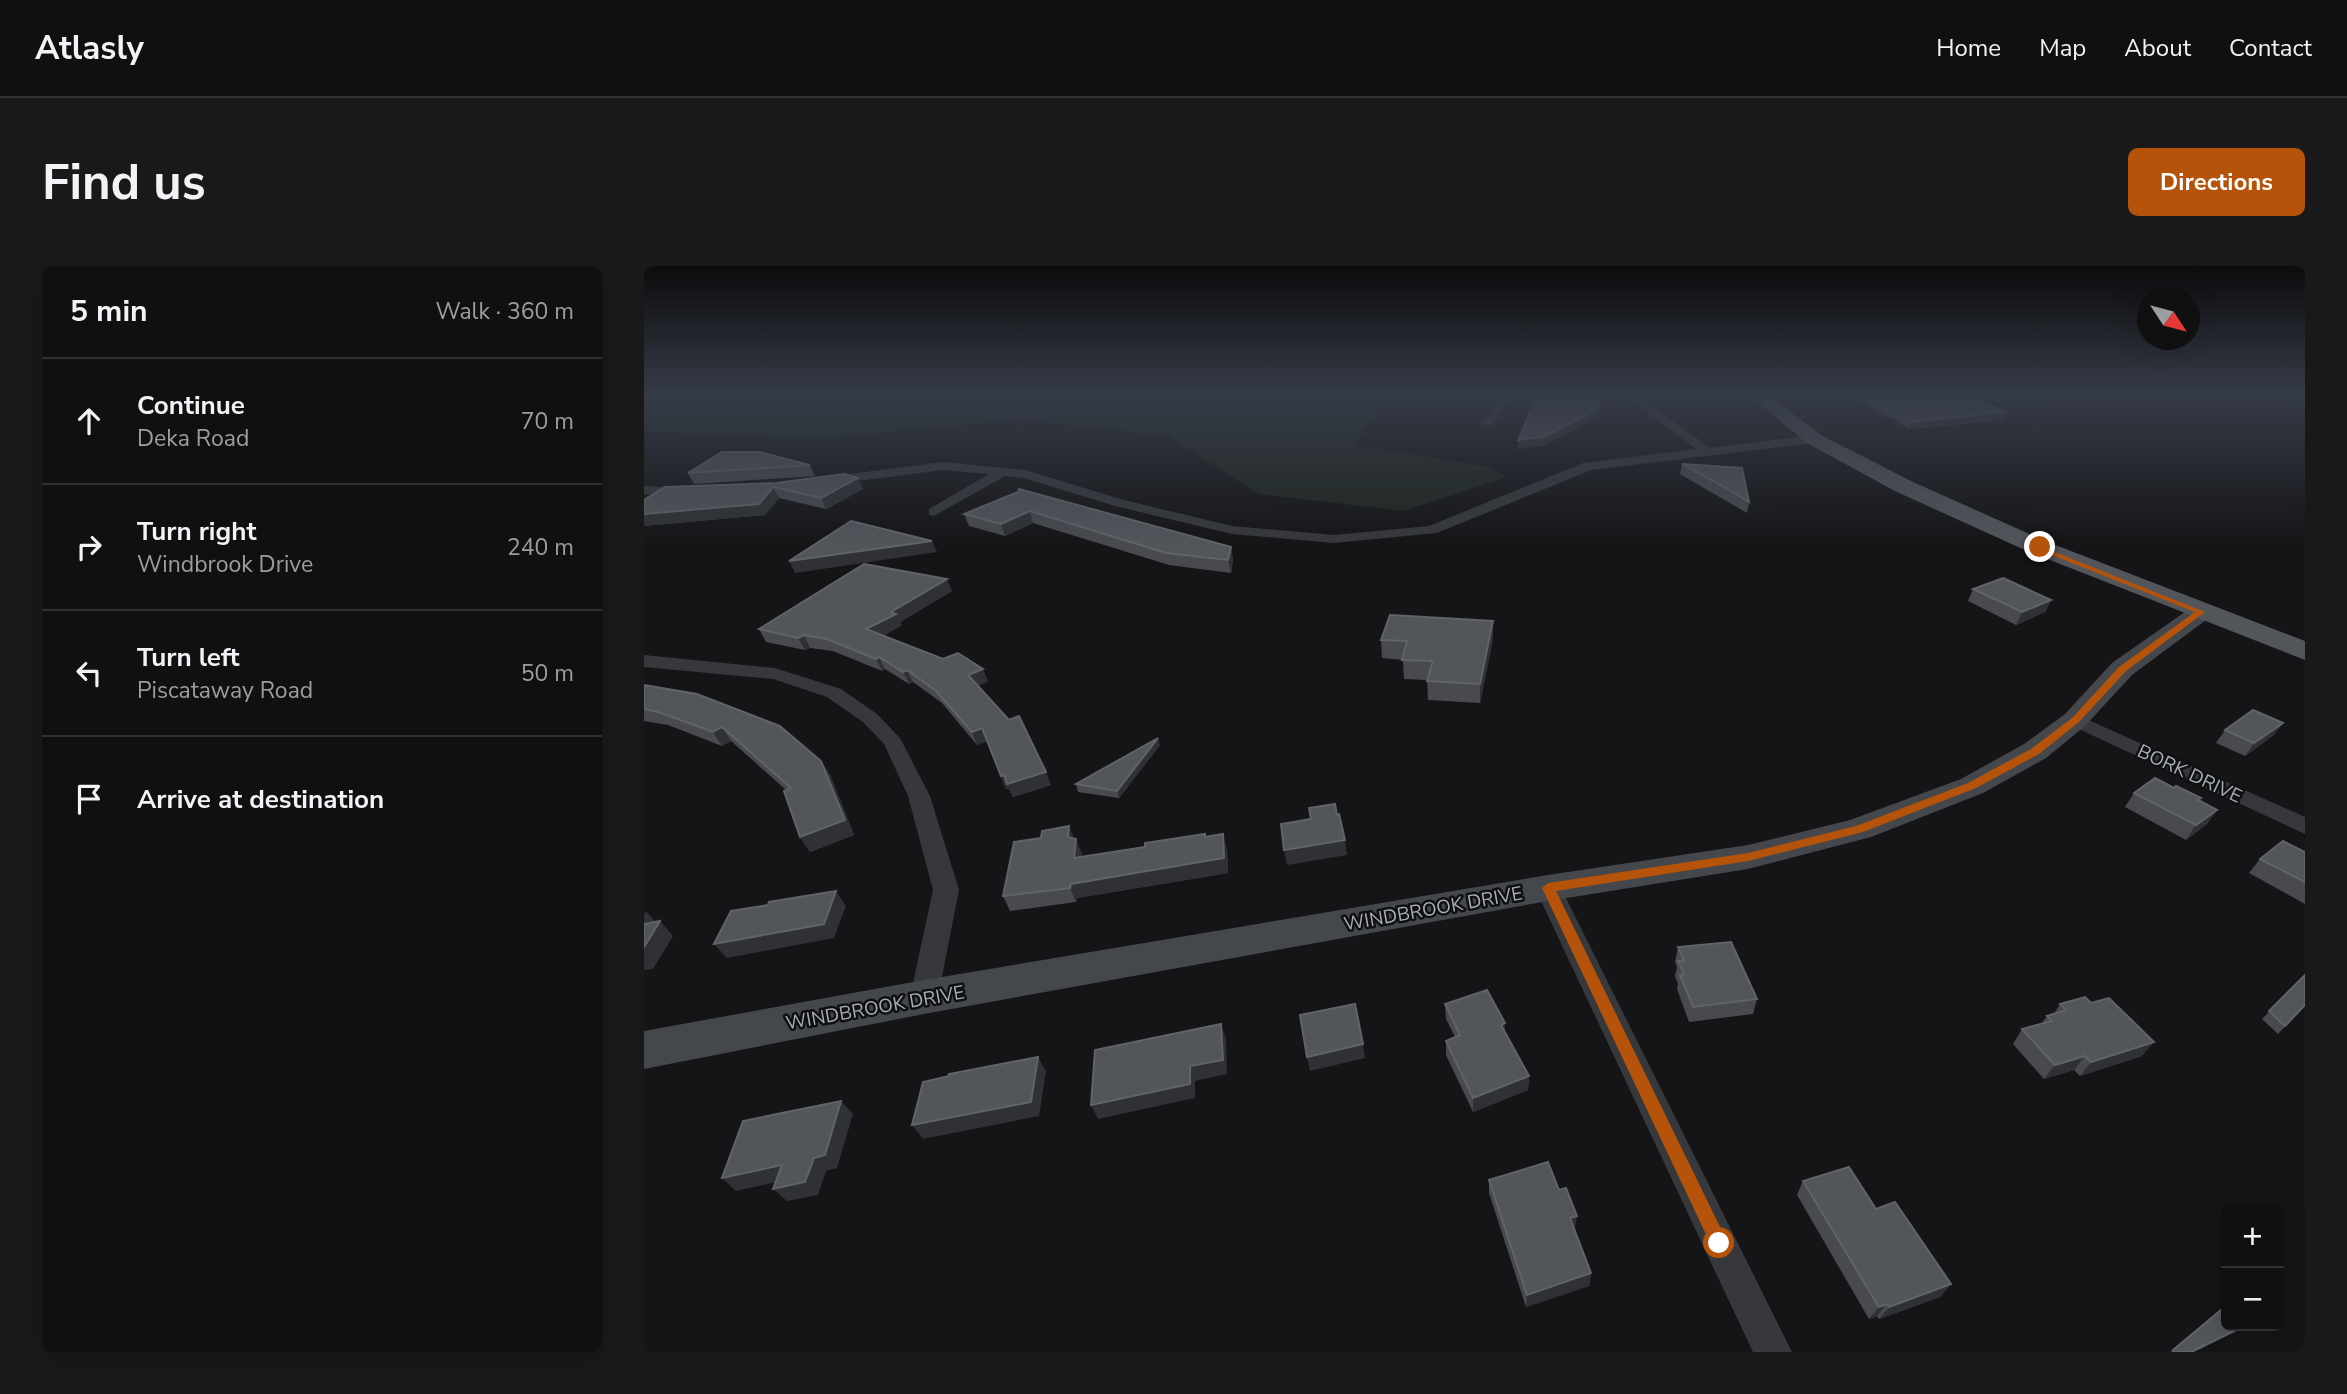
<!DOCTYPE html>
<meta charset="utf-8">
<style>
:root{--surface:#101011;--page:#19191a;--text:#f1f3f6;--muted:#9c9d9f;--line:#303031;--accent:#b45309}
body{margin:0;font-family:"Nunito Sans",sans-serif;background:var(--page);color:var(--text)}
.controls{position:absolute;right:21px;bottom:21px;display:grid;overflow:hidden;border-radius:10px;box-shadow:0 7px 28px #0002}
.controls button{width:63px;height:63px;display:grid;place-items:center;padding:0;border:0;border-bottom:2px solid var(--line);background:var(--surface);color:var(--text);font:35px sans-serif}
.compass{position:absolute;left:1493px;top:21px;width:63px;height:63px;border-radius:50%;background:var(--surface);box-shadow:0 7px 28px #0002;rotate:126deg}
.stop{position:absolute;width:21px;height:21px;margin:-16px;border:5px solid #b45309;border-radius:50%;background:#fff}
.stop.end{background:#b45309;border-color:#fff;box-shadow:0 2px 7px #0008}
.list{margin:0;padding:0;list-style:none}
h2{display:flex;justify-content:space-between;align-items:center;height:91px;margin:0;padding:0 28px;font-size:30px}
h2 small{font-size:23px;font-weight:400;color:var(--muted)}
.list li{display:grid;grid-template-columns:46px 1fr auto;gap:21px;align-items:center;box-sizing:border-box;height:126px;padding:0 28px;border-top:2px solid var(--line)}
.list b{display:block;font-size:26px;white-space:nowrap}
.list p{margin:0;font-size:23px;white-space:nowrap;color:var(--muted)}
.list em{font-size:23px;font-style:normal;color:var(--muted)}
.icon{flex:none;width:38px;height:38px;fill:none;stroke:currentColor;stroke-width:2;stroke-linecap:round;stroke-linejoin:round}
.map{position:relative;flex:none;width:1661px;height:1086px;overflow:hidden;border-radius:10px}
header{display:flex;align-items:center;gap:42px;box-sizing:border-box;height:98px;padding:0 35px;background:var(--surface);border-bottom:2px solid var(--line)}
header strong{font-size:33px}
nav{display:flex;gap:38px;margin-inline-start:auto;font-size:24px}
.intro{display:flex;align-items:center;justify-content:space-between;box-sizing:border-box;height:168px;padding:0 42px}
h1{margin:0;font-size:49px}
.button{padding:18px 32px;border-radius:10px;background:var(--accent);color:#fff;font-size:24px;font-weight:700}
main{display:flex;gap:42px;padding:0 42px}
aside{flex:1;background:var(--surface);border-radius:10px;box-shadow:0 7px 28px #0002}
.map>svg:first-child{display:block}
.green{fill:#1f261f}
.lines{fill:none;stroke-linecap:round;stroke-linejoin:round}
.street{fill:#36383b;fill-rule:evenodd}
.secondary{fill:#44474b;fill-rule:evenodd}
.primary{fill:#52555a;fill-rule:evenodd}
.wall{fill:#484a4f}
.shaded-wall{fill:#2f3134}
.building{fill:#52555a;stroke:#606368;stroke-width:2}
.route{fill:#b45309}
.labels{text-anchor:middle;stroke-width:5;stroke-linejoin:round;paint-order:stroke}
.street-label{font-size:19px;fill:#a7aeb6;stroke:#101012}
</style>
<header>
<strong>Atlasly</strong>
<nav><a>Home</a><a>Map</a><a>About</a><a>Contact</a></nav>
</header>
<div class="intro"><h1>Find us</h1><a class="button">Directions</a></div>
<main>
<aside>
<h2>5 min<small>Walk · 360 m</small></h2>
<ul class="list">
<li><svg class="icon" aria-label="ahead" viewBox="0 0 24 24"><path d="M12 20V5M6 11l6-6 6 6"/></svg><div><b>Continue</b><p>Deka Road</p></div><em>70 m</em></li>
<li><svg class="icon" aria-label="right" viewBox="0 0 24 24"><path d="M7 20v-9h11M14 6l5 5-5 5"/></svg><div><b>Turn right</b><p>Windbrook Drive</p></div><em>240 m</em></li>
<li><svg class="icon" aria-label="left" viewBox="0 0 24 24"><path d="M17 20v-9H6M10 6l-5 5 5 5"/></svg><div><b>Turn left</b><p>Piscataway Road</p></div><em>50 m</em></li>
<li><svg class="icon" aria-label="arrive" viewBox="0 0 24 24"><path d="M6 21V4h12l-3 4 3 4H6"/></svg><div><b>Arrive at destination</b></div></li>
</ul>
</aside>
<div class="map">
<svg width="1661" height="1086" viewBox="0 0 1661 1086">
<rect width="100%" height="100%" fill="#151517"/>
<polygon class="green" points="0,127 741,127 711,179 844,201 863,211 760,245 615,228 524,170 376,153 172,173 0,165"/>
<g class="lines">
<g class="street">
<polygon points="861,127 872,127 848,159 840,159 838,157"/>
<polygon points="978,127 990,127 1066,182 1170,169 1176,173 1170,177 947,204 793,267 690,277 588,268 471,240 380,212 361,210 290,250 285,249 285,243 345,208 299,204 182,219 175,215 182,211 299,196 381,204 480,234 588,260 690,269 785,260 939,197 1052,183"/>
<polygon points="0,220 43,222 50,226 43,230 0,228"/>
<polygon points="0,389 131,402 197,423 233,448 256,472 286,530 315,624 294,731 290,739 280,742 270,739 266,731 289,624 264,530 240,478 219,456 183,431 129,413 0,401"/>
<polygon points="1431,448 1661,551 1661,568 1424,458 1421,454 1424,450"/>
<polygon points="904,613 913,616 917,622 1148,1086 1109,1086 891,622 895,616"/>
</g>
<polygon class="secondary" points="1557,339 1566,341 1569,346 1566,351 1488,409 1441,460 1402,492 1339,527 1227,571 1104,603 904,635 280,748 0,803 0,765 280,714 904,609 1104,579 1206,554 1317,513 1380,478 1421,448 1468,397 1548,341"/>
<polygon class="primary" points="1102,127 1122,127 1177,169 1267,215 1401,275 1661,375 1661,394 1383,285 1251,225 1163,177"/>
</g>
<g class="wall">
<polygon points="1206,127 1319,127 1361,146 1358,154 1265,163 1252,154 1241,150"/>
<polygon points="1038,198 1105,236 1103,247 1036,208"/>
<polygon points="166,199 171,210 50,218 44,207"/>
<polygon points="132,217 219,223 182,243 135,232 121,249 0,260"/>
<polygon points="374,226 587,281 589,293 587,307 525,299 389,257 361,270 325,260 320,248"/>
<polygon points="1329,323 1407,334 1401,346 1372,359 1324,335"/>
<polygon points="308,325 256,356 258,359 239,370 344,415 333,420 407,519 369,531 365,523 362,523 343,475 333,479 298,437 269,416 265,418 241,403 238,405 189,385 166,382 161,384 122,376 115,363"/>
<polygon points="849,373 836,437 784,434 783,414 760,413 759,394 738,392 737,374"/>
<polygon points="0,419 177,495 186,509 210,569 166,586 156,571 142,524 87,475 78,480 24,459 0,455"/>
<polygon points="1581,464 1630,469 1601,490 1572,477"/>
<polygon points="516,479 475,532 434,526 432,518"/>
<polygon points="1530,522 1557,532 1555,535 1573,544 1563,558 1542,574 1481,541 1490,527"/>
<polygon points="562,571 583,583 584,607 433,632 432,636 366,645 359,630 430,573 438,588 438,591"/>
<polygon points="1661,586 1661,638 1605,607 1616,593"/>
<polygon points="1034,681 1113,733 1109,748 1045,756 1033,723 1034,718 1031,710 1033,701 1031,696"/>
<polygon points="1661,709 1661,739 1634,768 1618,753"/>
<polygon points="801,738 861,757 861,767 885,810 884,824 829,846 802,789 802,775 811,771 802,753"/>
<polygon points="1416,738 1498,790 1436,810 1430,804 1400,813 1369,778 1378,763 1397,758 1403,750 1410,748"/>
<polygon points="845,914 930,963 947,1007 945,1020 882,1041 845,927"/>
<polygon points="1159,915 1307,1018 1296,1031 1235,1053 1233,1050 1225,1053 1153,929"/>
<polygon points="1582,1039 1582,1060 1603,1060 1550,1086 1526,1086"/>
</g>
<g class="shaded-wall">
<polygon points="956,127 954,151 899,180 874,183 874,174"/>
<polygon points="1361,146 1358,154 1265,163 1267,156"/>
<polygon points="214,212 219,223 182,243 177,232"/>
<polygon points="129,221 135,232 121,249 0,260 0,248"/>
<polygon points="386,245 389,257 361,270 357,258"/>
<polygon points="288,275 293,286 151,307 145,295"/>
<polygon points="587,281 589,293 587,307 584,294"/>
<polygon points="303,313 308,325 256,356 258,359 228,376 222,363 247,346"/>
<polygon points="1407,334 1401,346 1372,359 1378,346"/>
<polygon points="849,355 849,373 836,437 836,418"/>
<polygon points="160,369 166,382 161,384 154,372"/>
<polygon points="235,391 241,403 238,405 232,393"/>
<polygon points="339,403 344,415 329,422 324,409"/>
<polygon points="263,404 269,416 265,418 259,406"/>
<polygon points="1639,457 1630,469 1601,490 1610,477"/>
<polygon points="78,461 87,475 78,480 69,466"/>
<polygon points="338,462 344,475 333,479 328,466"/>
<polygon points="514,472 516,479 475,532 473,525"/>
<polygon points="177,495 186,509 210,569 166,586 156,571"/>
<polygon points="402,506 407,519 369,531 365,523 362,523 357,510"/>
<polygon points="1573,544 1563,558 1542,574 1552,559"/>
<polygon points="425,560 431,575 424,571"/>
<polygon points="579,568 583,583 584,607 433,632 432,636 426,622 427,618"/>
<polygon points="432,573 438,588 436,606 430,592"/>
<polygon points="701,574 703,589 643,599 640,584"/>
<polygon points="192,625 202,640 190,672 83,692 70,678"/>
<polygon points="2,645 14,659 16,655 29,670 9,703 0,704 0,649"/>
<polygon points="861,757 861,772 857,759"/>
<polygon points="577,758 582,773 583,808 551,815 551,832 454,853 447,839 546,800"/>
<polygon points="1510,776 1498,790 1436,810 1447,796"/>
<polygon points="719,778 721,792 666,805 663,791"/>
<polygon points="1441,790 1430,804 1400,813 1411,799"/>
<polygon points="394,791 402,805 395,850 279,873 268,859"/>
<polygon points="885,810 884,824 829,846 829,832"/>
<polygon points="197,835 209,848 193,902 182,905 174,929 143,935 129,923 170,892"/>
<polygon points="138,899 151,912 92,925 78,912"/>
<polygon points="933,950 931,963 926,952"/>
<polygon points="947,1007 945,1020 882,1041 883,1029"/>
<polygon points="1307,1018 1296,1031 1235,1053 1245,1041"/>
<polygon points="1243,1038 1233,1050 1225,1053 1235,1041"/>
<polygon points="1600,1060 1603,1060 1550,1086 1547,1086"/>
</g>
<g class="building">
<polygon points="894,127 956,127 955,142 900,171 874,174"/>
<polygon points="1219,127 1319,127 1361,146 1267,156 1254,146 1243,143"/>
<polygon points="78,186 115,186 166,199 44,207"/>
<polygon points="1038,198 1098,202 1105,236 1080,221"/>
<polygon points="200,208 214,212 177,232 129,221 115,238 0,248 0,234 21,221 132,217"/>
<polygon points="375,223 587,281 584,294 522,287 386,245 357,258 320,248 374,226"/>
<polygon points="207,255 288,275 145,295"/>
<polygon points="220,298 303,313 247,346 252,348 222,363 299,393 314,387 339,403 324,409 365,454 375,450 402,506 363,518 360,509 357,510 338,462 328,466 292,425 263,404 259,406 235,391 232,393 183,373 160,369 154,372 115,363"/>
<polygon points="1359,312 1407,334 1378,346 1329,323"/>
<polygon points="746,349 849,355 836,418 783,415 789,395 758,394 763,375 737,374"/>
<polygon points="0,419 53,428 136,460 177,495 201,554 156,571 140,525 147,522 78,461 69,466 14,446 0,443"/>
<polygon points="1609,444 1639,457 1610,477 1581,464"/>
<polygon points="514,472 473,525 432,518"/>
<polygon points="1511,512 1530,522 1532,520 1557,532 1554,534 1573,544 1552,559 1490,527"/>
<polygon points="691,538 693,549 695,548 701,574 640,584 637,558 667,553 665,542"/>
<polygon points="425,560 424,571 432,573 430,592 501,581 501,577 561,568 561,571 579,568 580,592 427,618 426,622 359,630 370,576 397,572 398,565"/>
<polygon points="1639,575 1661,586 1661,616 1616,593"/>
<polygon points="192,625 180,658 70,678 87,645 124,639 125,636"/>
<polygon points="16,655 0,681 0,658"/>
<polygon points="1087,676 1113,733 1049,741 1036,709 1040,708 1034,695 1040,695 1034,681"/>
<polygon points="1661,709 1661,739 1641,760 1625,745"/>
<polygon points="843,724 861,757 857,759 885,810 829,832 802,775 816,769 801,738"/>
<polygon points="1441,731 1447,737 1465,732 1510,776 1447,796 1441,790 1411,799 1378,763 1408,755 1403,750 1422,744 1416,738"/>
<polygon points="711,738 719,778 663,791 656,749"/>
<polygon points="577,758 579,794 546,800 546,818 447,839 451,784"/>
<polygon points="394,791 387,836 268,859 279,816 305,810 305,808"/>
<polygon points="197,835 181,889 170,892 161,916 129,923 138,899 78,912 99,855"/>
<polygon points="904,896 915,924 922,922 933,950 926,952 947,1007 883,1029 845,914"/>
<polygon points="1205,901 1232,943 1251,936 1307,1018 1245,1041 1243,1038 1235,1041 1159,915"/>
<polygon points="1582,1040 1582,1060 1600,1060 1547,1086 1530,1086 1529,1084"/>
</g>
<linearGradient id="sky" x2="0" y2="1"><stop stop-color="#0c0c0d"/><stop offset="0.46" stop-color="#353b47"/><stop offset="1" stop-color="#353b47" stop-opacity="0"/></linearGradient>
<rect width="1661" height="279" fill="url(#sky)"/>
<polygon class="route" points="1393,279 1561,346 1482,405 1435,456 1395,488 1332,522 1219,566 1104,595 912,625 1081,971 1084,977 1081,983 1075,986 1069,983 898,622 904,617 1104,587 1212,560 1324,517 1387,483 1428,452 1475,401 1551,346 1393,283"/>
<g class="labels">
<g class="street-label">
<text transform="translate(1546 507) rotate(25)" y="7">BORK DRIVE</text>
<text transform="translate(789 642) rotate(-10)" y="7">WINDBROOK DRIVE</text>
<text transform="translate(231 741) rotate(-10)" y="7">WINDBROOK DRIVE</text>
</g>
</g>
</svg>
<div class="controls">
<button>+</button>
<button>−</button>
</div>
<svg class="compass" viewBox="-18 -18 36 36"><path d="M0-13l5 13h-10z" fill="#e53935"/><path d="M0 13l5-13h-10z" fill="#9c9d9f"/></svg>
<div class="stop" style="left:1075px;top:977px"></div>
<div class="stop end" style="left:1396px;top:281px"></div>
</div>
</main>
